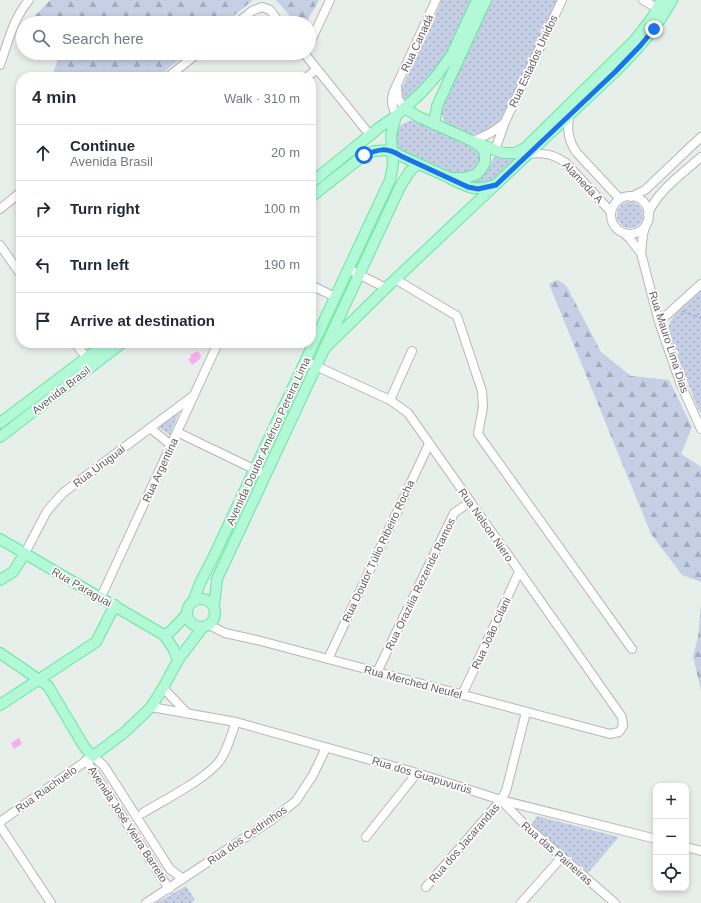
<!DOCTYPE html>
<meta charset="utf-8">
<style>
:root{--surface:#fff;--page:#f6f6f7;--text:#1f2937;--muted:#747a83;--line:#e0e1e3}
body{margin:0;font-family:Helvetica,sans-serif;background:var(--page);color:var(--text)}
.controls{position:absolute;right:12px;bottom:12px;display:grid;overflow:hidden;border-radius:8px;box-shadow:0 2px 6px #0003}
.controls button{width:36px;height:36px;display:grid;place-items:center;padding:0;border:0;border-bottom:1px solid var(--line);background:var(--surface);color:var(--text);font:20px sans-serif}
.stop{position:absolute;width:12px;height:12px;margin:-9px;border:3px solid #1a73e8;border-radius:50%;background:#fff}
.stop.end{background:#1a73e8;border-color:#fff;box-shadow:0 1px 4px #0008}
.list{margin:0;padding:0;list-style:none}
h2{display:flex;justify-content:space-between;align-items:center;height:52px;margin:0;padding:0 16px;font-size:17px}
h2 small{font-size:13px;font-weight:400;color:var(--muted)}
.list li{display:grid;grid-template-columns:26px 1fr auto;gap:12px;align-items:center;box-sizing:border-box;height:56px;padding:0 16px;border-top:1px solid var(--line)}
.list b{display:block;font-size:15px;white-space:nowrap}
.list p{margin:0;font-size:13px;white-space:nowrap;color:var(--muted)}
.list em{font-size:13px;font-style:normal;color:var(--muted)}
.icon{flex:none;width:22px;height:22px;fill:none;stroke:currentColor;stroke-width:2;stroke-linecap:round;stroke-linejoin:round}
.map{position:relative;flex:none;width:701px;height:903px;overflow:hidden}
.search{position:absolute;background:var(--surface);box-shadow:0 2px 6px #0003;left:16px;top:16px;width:300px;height:44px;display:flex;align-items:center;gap:10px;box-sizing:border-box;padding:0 14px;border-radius:22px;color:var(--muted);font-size:15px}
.panel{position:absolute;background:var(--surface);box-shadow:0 2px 6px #0003;left:16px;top:72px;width:300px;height:276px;border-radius:16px}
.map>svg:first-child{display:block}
.grass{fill:url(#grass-dots)}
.forest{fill:url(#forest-firs)}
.water{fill:#f9adef}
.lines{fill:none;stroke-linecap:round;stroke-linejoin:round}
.minor-casing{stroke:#bab4b8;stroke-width:10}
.major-casing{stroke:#68e79d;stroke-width:12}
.path{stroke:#aaacd6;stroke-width:1.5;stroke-dasharray:4 2;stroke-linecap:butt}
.minor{stroke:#fff;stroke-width:8}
.major{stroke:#b2f9d8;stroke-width:10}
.route{stroke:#1a73e8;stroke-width:5}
.labels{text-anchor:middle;stroke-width:3.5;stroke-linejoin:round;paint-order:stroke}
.street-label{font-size:11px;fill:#665e64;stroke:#fff}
</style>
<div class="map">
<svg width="701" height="903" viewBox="0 0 701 903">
<defs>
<pattern id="grass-dots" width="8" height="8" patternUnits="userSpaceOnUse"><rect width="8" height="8" fill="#c5cfe5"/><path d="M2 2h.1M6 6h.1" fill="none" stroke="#a4abbd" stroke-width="1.8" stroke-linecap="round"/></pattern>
<pattern id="forest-firs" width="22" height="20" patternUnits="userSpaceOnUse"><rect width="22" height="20" fill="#c5cfe5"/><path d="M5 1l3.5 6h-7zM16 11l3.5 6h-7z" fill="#a4abbd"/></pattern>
</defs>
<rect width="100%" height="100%" fill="#e7efeb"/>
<g class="grass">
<polygon points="442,0 473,0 446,57 431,78 405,102 401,97 401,90"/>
<path d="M 490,0 L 558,0 L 504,115 C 498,122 492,130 483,133 C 473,136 455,133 447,126 C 442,120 441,112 440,105 Z"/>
<path d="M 416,120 L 475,146 L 482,158 L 475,171 L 467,174 L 453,173 L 399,149 C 389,132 398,122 416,120 Z"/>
<path d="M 523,153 L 492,182 L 474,186 L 466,181 C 484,176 486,171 495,156 C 506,159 513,159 523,153 Z"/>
<circle cx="630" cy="215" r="13"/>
<path d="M 701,289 L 701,413 L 698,409 L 669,334 C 665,317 690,300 701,289 Z"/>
<polygon points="180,410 170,435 157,426"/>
<polygon points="537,816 619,837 588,873 530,827"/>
<polygon points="186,886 195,900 191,903 156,903"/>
</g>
<g class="forest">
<polygon points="50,0 253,0 225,23 30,23 30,21"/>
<polygon points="276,0 319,0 306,23 296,23"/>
<polygon points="53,53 187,53 158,77 52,77 58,58"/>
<polygon points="557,280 563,283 567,287 601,352 631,376 669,380 692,427 681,454 700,466 701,468 701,582 682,575 651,534 549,284"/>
<polygon points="701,605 701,691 693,656 698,637"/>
</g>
<g class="water">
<polygon points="198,351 201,356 200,359 192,365 188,359 191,358 190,355"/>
<polygon points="19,738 22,744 14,749 11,743"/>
</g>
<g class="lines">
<defs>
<g id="minor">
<polyline points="643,0 657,8"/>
<polyline points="237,23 252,11 262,7 270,10 280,23"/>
<polyline points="309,45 330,0"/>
<polyline points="304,53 370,135"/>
<path d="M 0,65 C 8,42 13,19 29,0"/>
<polyline points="168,77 198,53"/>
<polyline points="307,77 317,69"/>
<polyline points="397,86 398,99 405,108"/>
<path d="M 570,114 C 566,129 568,141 577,153 L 620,199"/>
<path d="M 397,116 C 392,107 391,102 393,93 L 436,0"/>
<path d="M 472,141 C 484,137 494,132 503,124"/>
<polyline points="495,150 505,122 562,0"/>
<path d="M 529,154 C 543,152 554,154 566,163 L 611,212"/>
<circle cx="630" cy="215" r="19"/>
<polyline points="631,197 645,190 701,137"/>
<polyline points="0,209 21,192"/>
<path d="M 648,214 C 658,190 682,174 701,157"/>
<polyline points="646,224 643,234 641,253 659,322 681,385 701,429"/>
<polyline points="624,233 630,239 641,253"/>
<polyline points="0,245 21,275"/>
<polyline points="348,269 386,288"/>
<polyline points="395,279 457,316 482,391 483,407 478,434 632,649"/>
<polyline points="311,285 335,297"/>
<polyline points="659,322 701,284"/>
<polyline points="75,343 90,362"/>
<polyline points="390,400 412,351"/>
<polyline points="150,428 171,445"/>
<polyline points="177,432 266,475"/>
<polyline points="25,553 47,511 63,493 193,396"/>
<polyline points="101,597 218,343"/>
<polyline points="209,625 225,633 257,640 610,734 619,732 623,726 622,717 408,413 390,400 305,361"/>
<polyline points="328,659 429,444"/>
<polyline points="377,672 454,513 470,502"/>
<polyline points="163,688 187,713"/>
<polyline points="462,695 519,572"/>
<polyline points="151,707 236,722 417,773 501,800 656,839"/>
<polyline points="86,760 169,889"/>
<polyline points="502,801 524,824 615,903"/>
<path d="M 143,813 C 162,801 210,777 221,759 C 228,748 231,735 236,722"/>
<polyline points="0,822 93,756 104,766 170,869 183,879"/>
<polyline points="0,826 51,903"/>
<polyline points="366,837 417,773"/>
<polyline points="686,847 701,851"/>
<polyline points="426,887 501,800 506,791 526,712"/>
<polyline points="146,903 270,821 296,801 313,775 326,748"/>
<polyline points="521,903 562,857"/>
</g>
<g id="major">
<polyline points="434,124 437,106 486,0"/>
<polyline points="472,141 503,153 515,153 525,148 635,40 652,18 662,0"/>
<polyline points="391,150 401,156 450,178 465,178 477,174 482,168 485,162 485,153 481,147 472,141 417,116 405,108"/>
<path d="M 451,179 C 472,189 472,191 495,185"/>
<polyline points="311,183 380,127 396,116 423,91 438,74 452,54 477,0"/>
<polyline points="311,197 364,155 374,151 391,150"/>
<path d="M 324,349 L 386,288 L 615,72 C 637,50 657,28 672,0"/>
<polyline points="0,423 106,343"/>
<polyline points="0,437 122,343"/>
<polyline points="0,539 164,635 173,648 178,660"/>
<polyline points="0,580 13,572 25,553"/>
<circle cx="201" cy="613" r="14"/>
<polyline points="194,600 200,583 213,558 390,180 393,165 391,135 396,116"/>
<polyline points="214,606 217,579 400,187 410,171 418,164"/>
<polyline points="164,635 169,633 187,614"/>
<polyline points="0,653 48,686 85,748 93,756 125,732 151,707 163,688 178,660 203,627"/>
<polyline points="0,705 96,642 115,605"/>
</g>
</defs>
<use href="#minor" class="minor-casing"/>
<use href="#major" class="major-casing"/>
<polyline class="path" points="682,311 701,318"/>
<use href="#minor" class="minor"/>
<use href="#major" class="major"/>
</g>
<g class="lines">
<path class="route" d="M 364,155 C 379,149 387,147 401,156 L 468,187 L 478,189 L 496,185 L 615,72 L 640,46 L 654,29"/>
</g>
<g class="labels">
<g class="street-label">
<text transform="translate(417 43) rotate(-65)" y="4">Rua Canadá</text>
<text transform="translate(533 61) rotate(-65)" y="4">Rua Estados Unidos</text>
<text transform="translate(583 182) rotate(46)" y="4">Alameda A</text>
<text transform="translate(669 342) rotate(72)" y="4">Rua Mauro Lima Dias</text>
<text transform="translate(61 390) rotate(-38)" y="4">Avenida Brasil</text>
<text transform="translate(268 441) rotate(-65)" y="4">Avenida Doutor Américo Pereira Lima</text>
<text transform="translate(99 466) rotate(-37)" y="4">Rua Uruguai</text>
<text transform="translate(160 470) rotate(-65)" y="4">Rua Argentina</text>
<text transform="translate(486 525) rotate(55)" y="4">Rua Nelson Niero</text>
<text transform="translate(378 551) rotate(-65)" y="4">Rua Doutor Túlio Ribeiro Rocha</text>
<text transform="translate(420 584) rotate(-64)" y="4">Rua Orazilia Rezende Ramos</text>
<text transform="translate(82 587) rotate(30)" y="4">Rua Paraguai</text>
<text transform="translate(491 633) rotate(-65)" y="4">Rua João Cilani</text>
<text transform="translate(413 682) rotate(15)" y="4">Rua Merched Neufel</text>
<text transform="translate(422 775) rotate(17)" y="4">Rua dos Guapuvurús</text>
<text transform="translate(46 789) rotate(-35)" y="4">Rua Riachuelo</text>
<text transform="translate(128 824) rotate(57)" y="4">Avenida José Vieira Barreto</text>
<text transform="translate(247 835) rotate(-35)" y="4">Rua dos Cedrinhos</text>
<text transform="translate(464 843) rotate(-49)" y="4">Rua dos Jacarandas</text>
<text transform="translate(557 853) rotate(41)" y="4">Rua das Paineiras</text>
</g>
</g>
</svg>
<div class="controls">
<button>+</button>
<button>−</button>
<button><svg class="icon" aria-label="locate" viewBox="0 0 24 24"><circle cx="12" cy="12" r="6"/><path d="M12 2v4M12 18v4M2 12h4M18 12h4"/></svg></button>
</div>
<div class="stop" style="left:364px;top:155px"></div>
<div class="stop end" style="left:654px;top:29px"></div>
<div class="search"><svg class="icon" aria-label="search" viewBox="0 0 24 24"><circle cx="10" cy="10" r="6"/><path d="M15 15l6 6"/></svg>Search here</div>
<section class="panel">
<h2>4 min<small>Walk · 310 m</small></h2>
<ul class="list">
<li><svg class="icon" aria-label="ahead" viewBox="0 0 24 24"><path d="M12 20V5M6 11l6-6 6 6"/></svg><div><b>Continue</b><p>Avenida Brasil</p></div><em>20 m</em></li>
<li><svg class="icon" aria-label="right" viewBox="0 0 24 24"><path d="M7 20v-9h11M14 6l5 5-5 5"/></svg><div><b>Turn right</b></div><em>100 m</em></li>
<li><svg class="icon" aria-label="left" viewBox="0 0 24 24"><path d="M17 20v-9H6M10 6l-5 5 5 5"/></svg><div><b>Turn left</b></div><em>190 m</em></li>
<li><svg class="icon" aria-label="arrive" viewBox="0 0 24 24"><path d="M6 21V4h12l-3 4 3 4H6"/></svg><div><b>Arrive at destination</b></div></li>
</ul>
</section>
</div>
